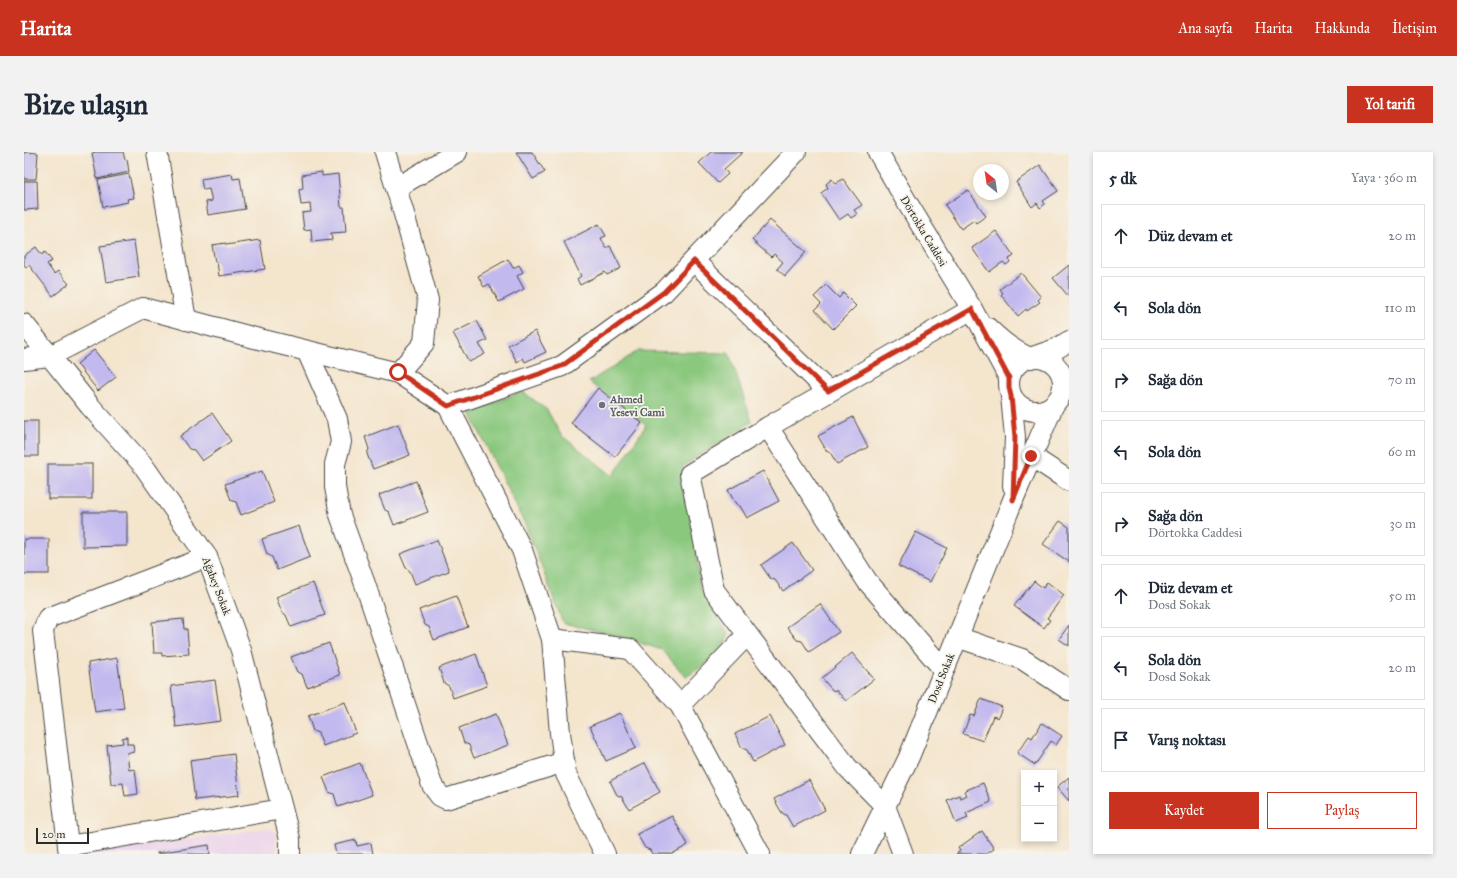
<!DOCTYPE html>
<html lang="tr">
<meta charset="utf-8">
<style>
:root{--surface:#fff;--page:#f2f2f3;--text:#1f2937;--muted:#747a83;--line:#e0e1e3;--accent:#c8321e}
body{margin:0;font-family:"IM FELL Great Primer",serif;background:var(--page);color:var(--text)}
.controls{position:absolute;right:12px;bottom:12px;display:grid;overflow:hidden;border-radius:0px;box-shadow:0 2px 6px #0003}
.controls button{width:36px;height:36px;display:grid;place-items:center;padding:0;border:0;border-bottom:1px solid var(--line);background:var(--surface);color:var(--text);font:20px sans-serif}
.compass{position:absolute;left:949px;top:12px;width:36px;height:36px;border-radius:50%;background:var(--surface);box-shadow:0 2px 6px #0003;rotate:330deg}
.scale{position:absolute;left:12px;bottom:10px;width:53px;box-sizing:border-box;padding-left:4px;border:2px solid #2b2b2b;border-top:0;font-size:11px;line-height:14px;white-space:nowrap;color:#2b2b2b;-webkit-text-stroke:3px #f7f3e8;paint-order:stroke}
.stop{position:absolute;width:12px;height:12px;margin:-9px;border:3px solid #c8321e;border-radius:50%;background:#fff}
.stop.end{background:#c8321e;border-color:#fff;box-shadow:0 1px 4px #0008}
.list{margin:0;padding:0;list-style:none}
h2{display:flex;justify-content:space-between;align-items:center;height:52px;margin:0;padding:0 16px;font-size:17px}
h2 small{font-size:13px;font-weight:400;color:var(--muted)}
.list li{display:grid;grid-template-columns:26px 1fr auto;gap:12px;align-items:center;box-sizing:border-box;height:64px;margin:0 8px 8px;padding:0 8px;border:1px solid var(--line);border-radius:0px}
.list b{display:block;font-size:15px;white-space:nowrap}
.list p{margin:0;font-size:13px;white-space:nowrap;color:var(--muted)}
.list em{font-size:13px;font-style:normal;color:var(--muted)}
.actions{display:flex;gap:8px;padding:12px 16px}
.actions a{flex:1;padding:9px 0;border:1px solid var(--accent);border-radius:0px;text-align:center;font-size:14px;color:var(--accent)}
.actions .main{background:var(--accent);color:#fff}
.icon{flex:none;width:22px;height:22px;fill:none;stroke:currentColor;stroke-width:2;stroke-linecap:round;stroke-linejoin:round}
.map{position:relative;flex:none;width:1045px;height:702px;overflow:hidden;border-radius:0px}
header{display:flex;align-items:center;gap:24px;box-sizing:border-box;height:56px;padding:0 20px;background:var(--accent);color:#fff}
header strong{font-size:19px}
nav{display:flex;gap:22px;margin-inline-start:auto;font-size:14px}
.intro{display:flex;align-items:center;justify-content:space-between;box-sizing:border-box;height:96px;padding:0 24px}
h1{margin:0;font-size:28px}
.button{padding:10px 18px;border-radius:0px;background:var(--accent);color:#fff;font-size:14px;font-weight:700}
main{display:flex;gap:24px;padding:0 24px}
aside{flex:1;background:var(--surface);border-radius:0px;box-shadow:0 2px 6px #0003}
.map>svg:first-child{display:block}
.built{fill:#ebd1eb}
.green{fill:#8ac87e;stroke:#5a7a54}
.building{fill:#c2b9ef}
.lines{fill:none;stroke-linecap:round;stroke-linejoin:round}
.minor-casing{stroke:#494743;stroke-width:22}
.minor{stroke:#fff;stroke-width:20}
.route{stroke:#c8321e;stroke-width:5}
.worship-dot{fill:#6b7280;stroke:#f7f3e8;stroke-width:1.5}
.labels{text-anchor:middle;stroke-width:3.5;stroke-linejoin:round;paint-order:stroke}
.street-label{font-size:11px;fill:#2b2b2b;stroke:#f7f3e8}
.worship-label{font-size:11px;font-weight:bold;fill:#5b616d;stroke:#f7f3e8;text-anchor:start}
</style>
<header>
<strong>Harita</strong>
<nav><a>Ana sayfa</a><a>Harita</a><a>Hakkında</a><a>İletişim</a></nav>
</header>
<div class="intro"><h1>Bize ulaşın</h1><a class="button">Yol tarifi</a></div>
<main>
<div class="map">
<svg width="1045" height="702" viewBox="0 0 1045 702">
<rect width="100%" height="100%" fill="#f7f3e8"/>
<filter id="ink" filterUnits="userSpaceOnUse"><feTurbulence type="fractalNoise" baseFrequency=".025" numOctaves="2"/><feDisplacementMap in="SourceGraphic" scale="8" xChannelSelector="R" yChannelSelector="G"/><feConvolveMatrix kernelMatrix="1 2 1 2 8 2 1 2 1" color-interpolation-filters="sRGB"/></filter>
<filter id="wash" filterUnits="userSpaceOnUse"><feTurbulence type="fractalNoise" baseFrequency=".012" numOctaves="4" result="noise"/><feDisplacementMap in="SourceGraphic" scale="16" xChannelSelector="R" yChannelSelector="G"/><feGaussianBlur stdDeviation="0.9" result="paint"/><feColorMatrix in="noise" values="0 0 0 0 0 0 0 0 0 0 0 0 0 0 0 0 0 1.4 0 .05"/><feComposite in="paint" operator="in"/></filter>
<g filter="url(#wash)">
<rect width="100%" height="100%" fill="#f4e5cd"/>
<polygon class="built" points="244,676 252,681 253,702 66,702 68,700"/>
<polygon class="green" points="614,199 705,201 728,270 659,314 659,323 670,382 676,436 705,483 694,504 662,525 638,498 591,483 539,471 501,372 446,261 498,239 523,258 537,283 589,324 622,273 565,230"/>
<g id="blocks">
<g class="building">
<polygon points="0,0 14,1 12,27 0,27"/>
<polygon points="72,0 99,0 101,8 103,7 105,20 73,27 68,1"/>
<polygon points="492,0 508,0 521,20 509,27"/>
<polygon points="687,0 719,0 700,17 704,22 694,31 675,11"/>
<polygon points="1016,13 1034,39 1019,49 1021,52 1016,56 1013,51 1008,55 992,30"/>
<polygon points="298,20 298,24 314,22 317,55 320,55 322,80 307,81 308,88 288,90 287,77 280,78 278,61 287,60 286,52 277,53 275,38 279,37 278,23"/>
<polygon points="105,22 110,46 103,47 104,50 79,55 74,28"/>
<polygon points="208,22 209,27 216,26 221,57 184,63 182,50 188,49 185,37 179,38 177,27"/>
<polygon points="808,27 811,32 819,27 838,53 830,58 833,62 827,66 824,62 815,68 797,41 804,36 802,32"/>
<polygon points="0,29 13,29 14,57 0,58"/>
<polygon points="944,38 962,64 952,71 950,68 937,77 921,53"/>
<polygon points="746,68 782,100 761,124 753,117 759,110 750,102 747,105 728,88"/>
<polygon points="575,72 582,84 577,86 582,96 586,94 597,116 583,123 581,120 556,133 553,127 557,124 540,90"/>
<polygon points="972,79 990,104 985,107 986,110 982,113 979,110 965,120 948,96"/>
<polygon points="236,88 241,117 195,124 193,110 191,110 188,93 202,91 202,93"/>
<polygon points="110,89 115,125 82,130 76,94"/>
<polygon points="12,95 18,103 21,100 28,109 23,112 30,122 34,119 45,132 29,144 5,113 2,115 0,113 0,104"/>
<polygon points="484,107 489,116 495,113 499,120 493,124 500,137 475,150 465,132 460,135 454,124"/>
<polygon points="1045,113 1045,145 1029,126"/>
<polygon points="997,121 1017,145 1014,148 1016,150 1003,159 1002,157 994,164 977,143 979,141 976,137"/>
<polygon points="802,133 815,146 819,141 832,154 809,177 791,158 797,152 790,145"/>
<polygon points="453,169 463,188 455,192 461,202 445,210 429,181"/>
<polygon points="511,179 522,200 501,210 499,206 493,210 484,193"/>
<polygon points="70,198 92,225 74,239 53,212"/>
<polygon points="574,236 618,271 591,305 547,271"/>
<polygon points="188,261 207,289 178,309 170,298 165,297 156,284"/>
<polygon points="829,265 844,295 813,312 806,300 802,298 794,284"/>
<rect x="0" y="269" width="14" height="35"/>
<polygon points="374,272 386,303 349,317 343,302 345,297 341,285"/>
<rect x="24" y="312" width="44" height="35"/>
<polygon points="238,319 250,350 217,363 212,350 207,348 201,332"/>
<polygon points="739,319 755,349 723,366 716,354 712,352 704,338"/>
<polygon points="392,329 404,360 370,373 365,360 361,358 355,343"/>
<polygon points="59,360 103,360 103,394 59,395"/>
<polygon points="1036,369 1045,375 1045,410 1019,392"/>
<polygon points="275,374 286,405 253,418 248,405 243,402 238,387"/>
<polygon points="892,380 923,396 906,430 874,414"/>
<rect x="0" y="387" width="25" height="35"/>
<polygon points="413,388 425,419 391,432 386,419 382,416 376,402"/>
<polygon points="769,391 788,418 759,439 751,428 746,426 737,413"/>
<polygon points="1010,429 1019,436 1023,430 1040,443 1023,466 1026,468 1020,476 990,454"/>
<polygon points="289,431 301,463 267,475 262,463 258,460 252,445"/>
<polygon points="432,444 444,475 410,488 405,475 401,473 395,458"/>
<polygon points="796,452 815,480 785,500 778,489 773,488 763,475"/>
<polygon points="159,467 160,477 163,477 165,502 138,504 138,501 130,501 128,470"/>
<polygon points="1045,473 1045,494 1035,487"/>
<polygon points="305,491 316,523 283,535 278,522 273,520 267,505"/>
<polygon points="828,501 850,527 822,549 813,539 808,538 798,526"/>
<polygon points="452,502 463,534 429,546 425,534 420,531 415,516"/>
<polygon points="93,506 100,556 71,560 64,511"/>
<polygon points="191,528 197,569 152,575 147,534"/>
<polygon points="957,547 978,555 974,566 969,564 959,589 939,582 946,563 950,564"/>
<polygon points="321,550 332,581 299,594 294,581 289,579 284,564"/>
<polygon points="596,561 612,596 582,609 566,574"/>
<polygon points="472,562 484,593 450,606 445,593 440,591 435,576"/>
<polygon points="746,564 761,593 729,610 723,598 718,596 711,582"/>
<polygon points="1018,571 1038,584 1032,593 1027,589 1011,613 993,601 1005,584 1008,586"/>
<polygon points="103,585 103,592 109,592 110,600 103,601 105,618 111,617 114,642 101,644 99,631 87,632 83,593 99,591 98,586"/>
<polygon points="210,602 215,643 171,648 166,608"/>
<polygon points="336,611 348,643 314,655 310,642 305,640 299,625"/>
<polygon points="621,611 636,640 605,657 598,645 593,643 586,629"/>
<polygon points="1045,625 1045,649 1033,635"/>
<polygon points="785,628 801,658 769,675 762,663 758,661 750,647"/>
<polygon points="959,631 967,650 942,661 944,666 932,671 923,648 935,643 936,646 942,643 940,639"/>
<polygon points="648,664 664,693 648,702 628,702 626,698 621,696 613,682"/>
<polygon points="958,679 970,697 962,702 932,702 936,699 934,696"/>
<polygon points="332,688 333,694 347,691 349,702 312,702 310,693"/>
<polygon points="185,693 186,702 133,702 133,701"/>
</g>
</g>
</g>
<g filter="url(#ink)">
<use href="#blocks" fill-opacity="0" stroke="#494743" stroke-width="1"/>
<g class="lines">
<defs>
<g id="minor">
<polyline points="133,0 162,168"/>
<polyline points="361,0 380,62 404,148 400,191 374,221"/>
<polyline points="854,0 884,52 948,157 985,226"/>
<polyline points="372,36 433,0"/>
<polyline points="670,109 804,239"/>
<polyline points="0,172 66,254 119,313 183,405 217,498 266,687 266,702"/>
<path d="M 964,176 C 977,189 989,199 1006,206"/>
<polyline points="283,199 313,267 317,290 311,312 311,335 316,363 341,432 408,633 416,644 422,647 540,610"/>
<circle cx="1012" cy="232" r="27"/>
<polyline points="1006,206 1032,197 1045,189"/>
<polyline points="0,207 26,204 119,156 231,186 374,221 424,254 498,398 528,487 536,581 542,622 581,702"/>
<polyline points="987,244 991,285 989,334"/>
<polyline points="424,254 538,214 640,140 772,0"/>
<polyline points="744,275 666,322 690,438 824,616 861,654 879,702"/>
<polyline points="1007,304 1045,329"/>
<polyline points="933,485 998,507 1045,538"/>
<polyline points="528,487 606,497 656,553 736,702"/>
<polyline points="920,518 843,429 744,275 948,157"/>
<polyline points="656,553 723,483"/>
<polyline points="44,694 258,657"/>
<polyline points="45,702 19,479 24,466 183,405"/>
<polyline points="838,702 885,605 989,348 1030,252"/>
</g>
</defs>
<use href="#minor" class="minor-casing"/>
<use href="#minor" class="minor"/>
</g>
</g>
<g class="lines" filter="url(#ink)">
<polyline class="route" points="374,220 424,254 538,214 640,140 670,109 804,239 948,157 985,226 985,236 987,244 991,285 989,348 1007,304"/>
</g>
<circle class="worship-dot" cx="578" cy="253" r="4"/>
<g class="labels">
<g class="street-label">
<text transform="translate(900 79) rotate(59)" y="4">Dörtokka Caddesi</text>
<text transform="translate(193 434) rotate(69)" y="4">Ağabey Sokak</text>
<text transform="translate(917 526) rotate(-68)" y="4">Dosd Sokak</text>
</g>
<g class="worship-label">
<text x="586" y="251">Ahmed<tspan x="586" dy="13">Yesevi Cami</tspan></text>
</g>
</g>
</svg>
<div class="controls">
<button>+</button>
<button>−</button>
</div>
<svg class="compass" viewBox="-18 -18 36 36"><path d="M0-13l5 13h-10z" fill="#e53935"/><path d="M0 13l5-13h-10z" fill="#747a83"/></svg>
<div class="scale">20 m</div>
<div class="stop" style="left:374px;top:220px"></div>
<div class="stop end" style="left:1007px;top:304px"></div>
</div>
<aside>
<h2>5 dk<small>Yaya · 360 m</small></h2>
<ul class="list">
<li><svg class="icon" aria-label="ahead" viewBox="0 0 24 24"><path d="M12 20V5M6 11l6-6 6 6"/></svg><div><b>Düz devam et</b></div><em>20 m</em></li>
<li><svg class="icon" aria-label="left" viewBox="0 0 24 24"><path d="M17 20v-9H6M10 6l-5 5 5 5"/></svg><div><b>Sola dön</b></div><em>110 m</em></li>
<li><svg class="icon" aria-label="right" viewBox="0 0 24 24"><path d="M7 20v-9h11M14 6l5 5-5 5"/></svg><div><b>Sağa dön</b></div><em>70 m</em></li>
<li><svg class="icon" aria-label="left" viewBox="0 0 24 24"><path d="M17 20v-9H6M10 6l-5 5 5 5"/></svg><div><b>Sola dön</b></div><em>60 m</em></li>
<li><svg class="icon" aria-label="right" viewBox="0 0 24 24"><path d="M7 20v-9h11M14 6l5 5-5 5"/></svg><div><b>Sağa dön</b><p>Dörtokka Caddesi</p></div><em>30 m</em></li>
<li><svg class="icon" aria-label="ahead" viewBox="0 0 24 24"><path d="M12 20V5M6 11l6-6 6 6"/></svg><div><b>Düz devam et</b><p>Dosd Sokak</p></div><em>50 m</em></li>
<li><svg class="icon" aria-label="left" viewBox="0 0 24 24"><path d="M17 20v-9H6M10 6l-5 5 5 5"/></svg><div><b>Sola dön</b><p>Dosd Sokak</p></div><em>20 m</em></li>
<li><svg class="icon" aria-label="arrive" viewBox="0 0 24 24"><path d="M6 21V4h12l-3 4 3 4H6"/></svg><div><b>Varış noktası</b></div></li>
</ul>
<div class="actions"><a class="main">Kaydet</a><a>Paylaş</a></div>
</aside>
</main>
